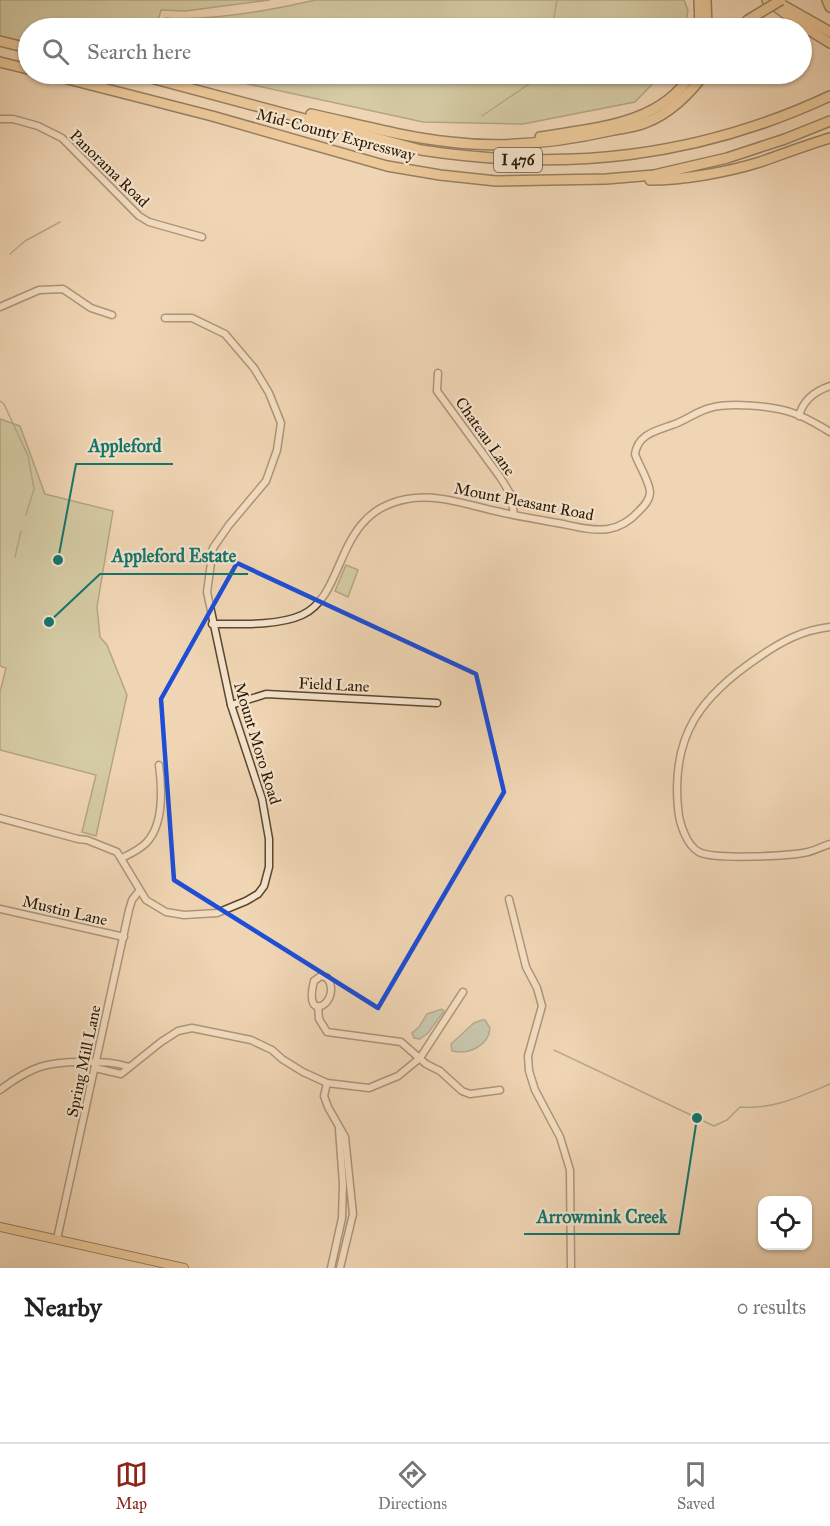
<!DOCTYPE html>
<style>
:root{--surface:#fff;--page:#f2f2f2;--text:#222;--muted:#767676;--line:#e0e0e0;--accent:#8f2418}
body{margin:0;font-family:"IM FELL Great Primer",serif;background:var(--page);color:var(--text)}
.controls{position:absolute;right:18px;bottom:18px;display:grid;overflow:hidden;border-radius:12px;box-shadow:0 2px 4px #0004}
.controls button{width:54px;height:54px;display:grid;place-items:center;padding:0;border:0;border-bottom:2px solid var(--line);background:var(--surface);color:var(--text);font:30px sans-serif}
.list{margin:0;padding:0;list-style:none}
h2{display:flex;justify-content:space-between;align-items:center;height:78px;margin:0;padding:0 24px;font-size:26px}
h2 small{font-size:20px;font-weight:400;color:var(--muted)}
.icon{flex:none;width:33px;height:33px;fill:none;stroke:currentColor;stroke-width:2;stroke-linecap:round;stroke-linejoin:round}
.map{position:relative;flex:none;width:830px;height:1268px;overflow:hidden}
.search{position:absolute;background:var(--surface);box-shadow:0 2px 4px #0004;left:18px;right:18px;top:18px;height:66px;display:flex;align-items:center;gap:15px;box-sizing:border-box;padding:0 21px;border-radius:33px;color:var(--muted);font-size:22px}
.sheet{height:174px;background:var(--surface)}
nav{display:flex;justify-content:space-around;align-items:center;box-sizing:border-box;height:84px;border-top:2px solid var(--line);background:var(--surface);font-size:16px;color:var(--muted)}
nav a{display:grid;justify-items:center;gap:3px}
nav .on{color:var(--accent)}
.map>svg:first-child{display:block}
.green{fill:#b4bf91;stroke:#6f6c48;stroke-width:1.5}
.water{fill:#9ab9ac;stroke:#6d7967;stroke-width:1.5}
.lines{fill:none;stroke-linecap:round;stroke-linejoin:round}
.stream{stroke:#6d7967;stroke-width:1.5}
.minor-casing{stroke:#5c482d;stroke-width:9}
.major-casing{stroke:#2a1800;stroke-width:10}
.highway-casing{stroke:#2a1800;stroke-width:12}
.minor{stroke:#f5e4ce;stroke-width:6}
.major{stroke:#e8bb7a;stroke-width:8}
.highway{stroke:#e8bb7a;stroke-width:9}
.highway-bridge-casing{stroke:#2a1800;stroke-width:12;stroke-linecap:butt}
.highway-bridge{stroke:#e8bb7a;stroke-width:9}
.marked{fill:none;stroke:#1d4ed8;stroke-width:4.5;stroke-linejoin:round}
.labels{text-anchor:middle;stroke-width:4.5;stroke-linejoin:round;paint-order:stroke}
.shield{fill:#f5e4ce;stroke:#67553e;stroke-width:1.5}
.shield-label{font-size:15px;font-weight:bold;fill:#2a1800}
.street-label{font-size:16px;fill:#2a1800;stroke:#f5e4ce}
.leader{fill:none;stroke:#0f766e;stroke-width:2}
.callout-dot{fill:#0f766e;stroke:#f5e4ce;stroke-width:2}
.callout-label{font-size:18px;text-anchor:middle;font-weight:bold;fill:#0f766e;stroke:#f5e4ce;stroke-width:4.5;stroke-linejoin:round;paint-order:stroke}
</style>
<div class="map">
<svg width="830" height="1268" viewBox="0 0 830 1268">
<rect width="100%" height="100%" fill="#f0d6b4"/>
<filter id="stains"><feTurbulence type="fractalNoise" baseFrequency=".00333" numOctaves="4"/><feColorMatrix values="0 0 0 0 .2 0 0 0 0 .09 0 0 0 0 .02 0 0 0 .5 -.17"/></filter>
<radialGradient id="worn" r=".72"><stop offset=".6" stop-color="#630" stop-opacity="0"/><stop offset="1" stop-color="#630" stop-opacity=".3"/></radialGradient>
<g class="green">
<polygon points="0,0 270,0 185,11 161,10 156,28 28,28 28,48 0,41"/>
<path d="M 315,0 L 684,0 L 688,10 L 685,28 L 162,28 L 165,18 C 214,21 268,11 315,0 Z"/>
<polygon points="202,74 662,74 635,102 523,124 423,122"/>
<polygon points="0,419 20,426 45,494 113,511 97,607 100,637 107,645 127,695 96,836 82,832 96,775 0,750 0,692 6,668 0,666"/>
<polygon points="346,565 358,570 348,597 335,591"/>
</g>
<g class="water">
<polygon points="442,1009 444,1011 428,1033 420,1039 414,1038 412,1033 419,1027 427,1014"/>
<path d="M 482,1020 L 485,1020 L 490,1028 C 489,1046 468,1055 452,1051 L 451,1044 L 474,1023 Z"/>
</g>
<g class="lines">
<g class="stream">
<polyline points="552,28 557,0"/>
<polyline points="482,116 529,84 534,74"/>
<polyline points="10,254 25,241 60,222"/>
<polyline points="0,401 4,404 28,456 34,489 26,515"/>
<polyline points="15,557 21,531"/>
<path d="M 554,1050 L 714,1126 L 727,1120 L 740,1107 C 772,1110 801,1096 830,1084"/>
</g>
<defs>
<g id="minor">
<polyline points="0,119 13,119 38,126 62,138 139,216 149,222 202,237"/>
<polyline points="0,307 39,290 63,289 91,308 112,315"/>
<polyline points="438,373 437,391 500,477 511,495 514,515"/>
<path d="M 799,416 C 803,400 815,391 830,386"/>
<path d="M 212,624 C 238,624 278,626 302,615 C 348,594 333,512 407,499 C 438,493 470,506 500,512 C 521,517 542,520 563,524 C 577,527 593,531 608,529 C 620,527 631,520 639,511 C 644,506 650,500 650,492 C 649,480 639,466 635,454 C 638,434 656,431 672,425 C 685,421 697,411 710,408 C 730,402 773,406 793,413 C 806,417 818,425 830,432"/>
<path d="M 830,627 C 803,630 782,641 759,657 C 701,696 671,735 678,808 C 679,822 686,845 699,852 C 714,860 791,856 808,852 C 816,850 823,846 830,844"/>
<polyline points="231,705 266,694 437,703"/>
<polyline points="0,818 78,839 87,840 117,852 146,900 166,912 184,915 217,913 246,901 258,894 264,886 269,867 269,839 262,799 231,705 207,592 213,548 229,525 266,481 277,450 281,423 269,393 254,368 225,334 192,318 165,318"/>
<path d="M 122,858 C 130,854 139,850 146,843 C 164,825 162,788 159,765"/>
<polyline points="509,899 526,967 537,988 542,1006 528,1056 529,1071 535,1090 560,1137 570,1170 571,1268"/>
<polyline points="0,909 124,937"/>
<path d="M 321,976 L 327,978 C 344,1000 302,1028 314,981 Z"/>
<polyline points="318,1006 319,1019 327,1032 401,1042 426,1064 440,1071 462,1091 470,1094 500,1090"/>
<polyline points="95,1068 121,1074 161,1042 178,1031 192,1028 251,1040 272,1050 282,1059 303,1072 327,1083 369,1088 398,1076 420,1058 463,992"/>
<polyline points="327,1083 324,1096 328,1107 345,1137 353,1214 340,1268"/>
<path d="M 0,1090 C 32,1066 48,1061 87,1062 C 102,1062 115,1062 129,1067"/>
<polyline points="57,1239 129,910 132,900 139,891"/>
<polyline points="331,1268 342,1218 343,1184 339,1129"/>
</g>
<polyline id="major" points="0,1227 184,1268"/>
<g id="highway">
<polyline points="699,0 700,28"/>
<polyline points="706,0 707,28"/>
<polyline points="767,0 801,25 830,43"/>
<polyline points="827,0 830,7"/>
<polyline points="779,3 830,32"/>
<polyline points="741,28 748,20"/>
<polyline points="0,41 28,48"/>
<polyline points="0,62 28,69"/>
<polyline points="48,74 212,116 387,166 440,175 496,181 606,179 654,175 727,158 785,139 830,121"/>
<path d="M 136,74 L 421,150 C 565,172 697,158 830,96"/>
<path d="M 311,114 C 357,124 403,137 450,142 C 505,149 561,142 614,130 C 624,128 636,127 645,123 C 669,114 690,94 704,74"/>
<path d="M 540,137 C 593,128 661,125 691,74"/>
<path d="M 650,180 C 684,180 728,172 760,162 C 783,154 806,145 830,138"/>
</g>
</defs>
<use href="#minor" class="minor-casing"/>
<use href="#major" class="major-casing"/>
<use href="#highway" class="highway-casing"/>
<use href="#minor" class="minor"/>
<use href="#major" class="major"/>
<use href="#highway" class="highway"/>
<defs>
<polyline id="highway-bridge" points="748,20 781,0"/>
</defs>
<use href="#highway-bridge" class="highway-bridge-casing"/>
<use href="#highway-bridge" class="highway-bridge"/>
</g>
<path d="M0 0H830V1268H0ZM 237,563 L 476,674 L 504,792 L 378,1008 L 174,880 L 161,699 Z" fill="#f0d6b4" fill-opacity=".55" fill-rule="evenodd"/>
<path class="marked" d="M 237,563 L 476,674 L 504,792 L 378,1008 L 174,880 L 161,699 Z"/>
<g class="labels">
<rect class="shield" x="494" y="148" width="48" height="24" rx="4.5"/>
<g class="shield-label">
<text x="518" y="165">I 476</text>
</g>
<g class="street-label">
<text transform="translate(336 134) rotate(15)" y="6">Mid-County Expressway</text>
<text transform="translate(110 168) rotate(44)" y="6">Panorama Road</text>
<text transform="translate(486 436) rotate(55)" y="6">Chateau Lane</text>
<text transform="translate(524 501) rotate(11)" y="6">Mount Pleasant Road</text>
<text transform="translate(334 684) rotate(3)" y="6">Field Lane</text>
<text transform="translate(258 743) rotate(73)" y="6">Mount Moro Road</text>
<text transform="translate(65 910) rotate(13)" y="6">Mustin Lane</text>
<text transform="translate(83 1061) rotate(-78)" y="6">Spring Mill Lane</text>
</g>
</g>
<path class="leader" d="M58 560L76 464H173M49 622L100 574H248M697 1118L679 1234H524"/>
<g class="callout-dot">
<circle cx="58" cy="560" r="6"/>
<circle cx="49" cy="622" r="6"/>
<circle cx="697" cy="1118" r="6"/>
</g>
<g class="callout-label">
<text x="125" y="452">Appleford</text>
<text x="174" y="562">Appleford Estate</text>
<text x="602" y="1223">Arrowmink Creek</text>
</g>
<rect width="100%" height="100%" filter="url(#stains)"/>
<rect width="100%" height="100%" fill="url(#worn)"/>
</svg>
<div class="controls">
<button><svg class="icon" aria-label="locate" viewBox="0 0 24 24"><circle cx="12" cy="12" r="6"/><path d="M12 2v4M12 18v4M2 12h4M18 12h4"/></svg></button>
</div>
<div class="search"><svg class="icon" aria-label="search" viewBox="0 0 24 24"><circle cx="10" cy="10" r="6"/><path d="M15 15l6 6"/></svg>Search here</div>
</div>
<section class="sheet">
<h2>Nearby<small>0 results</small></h2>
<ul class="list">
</ul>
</section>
<nav>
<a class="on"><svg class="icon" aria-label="map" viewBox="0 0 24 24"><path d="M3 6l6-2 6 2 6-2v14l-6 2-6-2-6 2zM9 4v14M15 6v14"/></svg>Map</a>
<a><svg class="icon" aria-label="directions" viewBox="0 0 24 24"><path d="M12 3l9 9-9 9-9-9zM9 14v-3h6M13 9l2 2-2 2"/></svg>Directions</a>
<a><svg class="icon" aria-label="saved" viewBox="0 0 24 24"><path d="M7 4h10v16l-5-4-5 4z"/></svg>Saved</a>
</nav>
